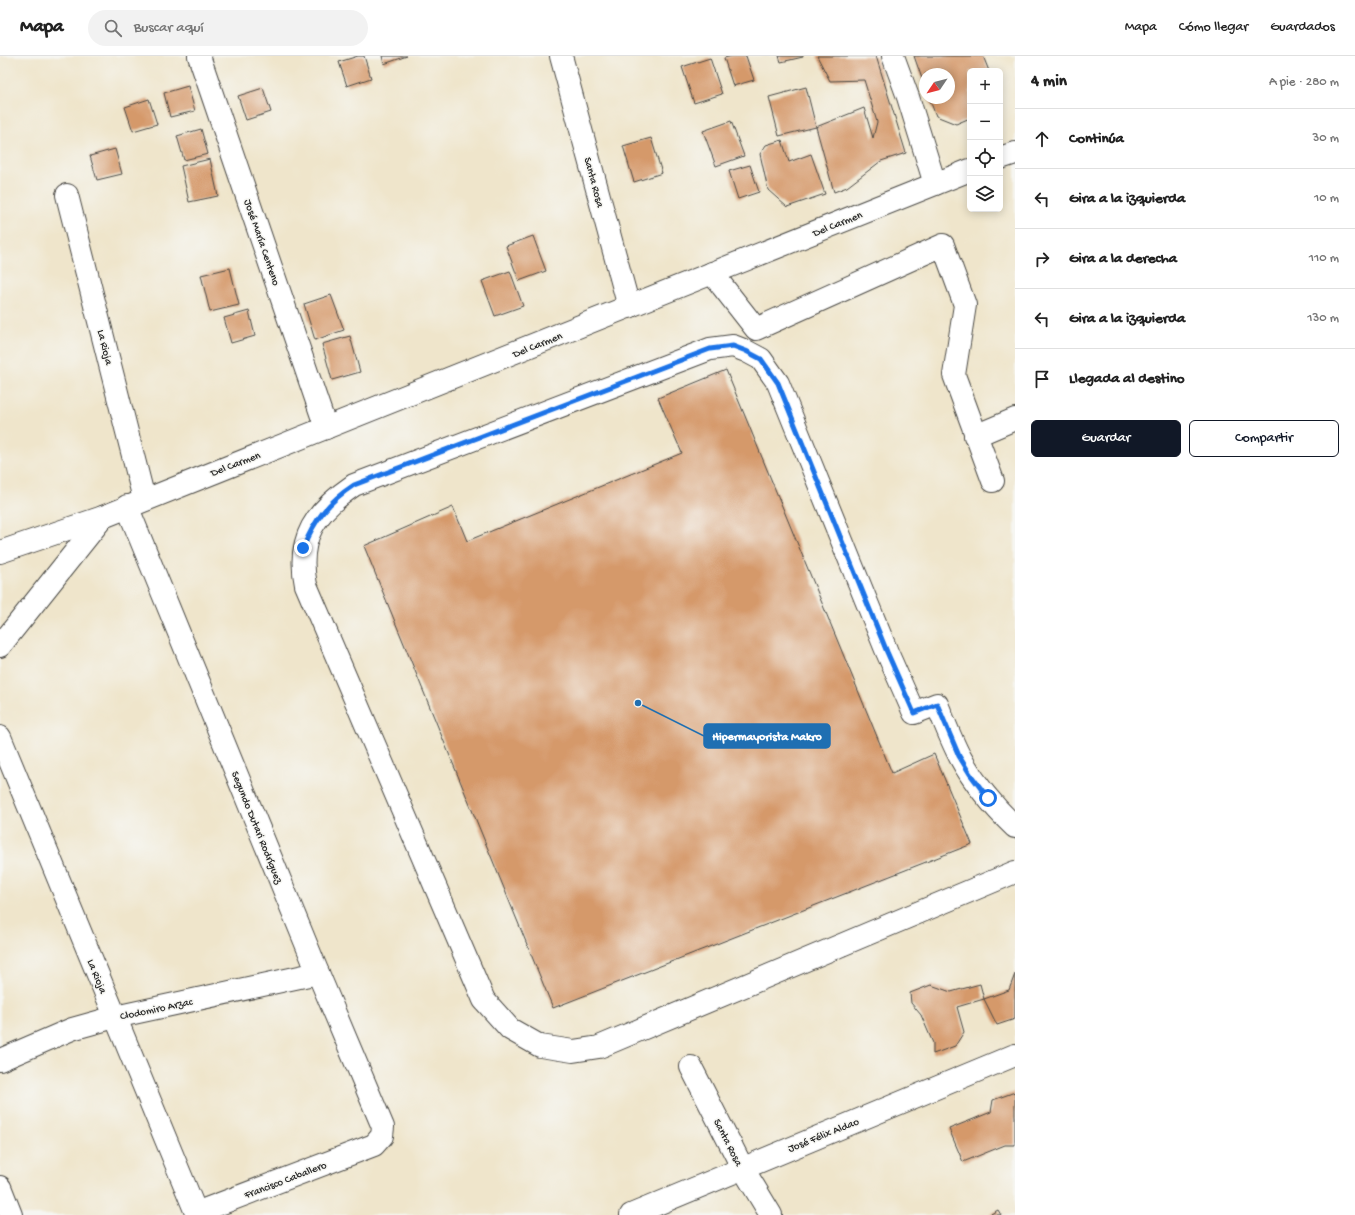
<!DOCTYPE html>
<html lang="es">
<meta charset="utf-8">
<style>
:root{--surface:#fff;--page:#f2f2f2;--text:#222;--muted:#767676;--line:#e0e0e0;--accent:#111827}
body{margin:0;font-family:"Gochi Hand",sans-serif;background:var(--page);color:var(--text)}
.controls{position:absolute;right:12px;top:12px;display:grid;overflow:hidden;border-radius:6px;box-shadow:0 2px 10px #0003}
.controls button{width:36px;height:36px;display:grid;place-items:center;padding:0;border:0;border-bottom:1px solid var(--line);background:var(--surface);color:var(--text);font:20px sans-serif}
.compass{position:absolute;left:919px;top:12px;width:36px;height:36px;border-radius:50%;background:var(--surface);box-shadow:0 2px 10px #0003;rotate:235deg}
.stop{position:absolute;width:12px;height:12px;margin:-9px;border:3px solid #1a73e8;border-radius:50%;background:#fff}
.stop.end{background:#1a73e8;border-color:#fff;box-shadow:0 1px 4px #0008}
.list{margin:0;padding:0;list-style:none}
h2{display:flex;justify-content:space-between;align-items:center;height:52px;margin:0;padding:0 16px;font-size:17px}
h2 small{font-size:13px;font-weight:400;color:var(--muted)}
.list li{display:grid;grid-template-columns:26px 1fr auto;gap:12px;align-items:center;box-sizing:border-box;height:60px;padding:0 16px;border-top:1px solid var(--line)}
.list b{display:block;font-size:15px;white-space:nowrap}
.list em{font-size:13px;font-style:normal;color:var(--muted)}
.actions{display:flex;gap:8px;padding:12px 16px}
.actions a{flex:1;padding:9px 0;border:1px solid var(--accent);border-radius:6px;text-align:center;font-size:14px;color:var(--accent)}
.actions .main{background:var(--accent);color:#fff}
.icon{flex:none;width:22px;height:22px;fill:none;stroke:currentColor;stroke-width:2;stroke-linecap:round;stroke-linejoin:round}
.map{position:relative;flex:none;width:1015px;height:1159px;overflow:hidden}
header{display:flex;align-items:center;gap:24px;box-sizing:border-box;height:56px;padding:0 20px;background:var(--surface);border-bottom:1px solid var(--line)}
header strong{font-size:19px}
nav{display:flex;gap:22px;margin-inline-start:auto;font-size:14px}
.search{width:280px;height:36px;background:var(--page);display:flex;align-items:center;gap:10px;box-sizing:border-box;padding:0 14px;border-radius:22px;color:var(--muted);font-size:15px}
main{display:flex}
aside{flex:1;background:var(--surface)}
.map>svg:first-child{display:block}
.building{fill:#d5996b}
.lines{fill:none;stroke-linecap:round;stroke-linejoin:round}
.minor-casing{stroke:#484743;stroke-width:24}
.minor{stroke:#fff;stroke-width:22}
.route{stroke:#1a73e8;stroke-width:5}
.labels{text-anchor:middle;stroke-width:3;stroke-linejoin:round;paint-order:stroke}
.street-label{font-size:11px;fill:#2b2b2b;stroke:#f6f6f2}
.leader{fill:none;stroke:#1f6fb2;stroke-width:1.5}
.callout-dot{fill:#1f6fb2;stroke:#f6f6f2;stroke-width:1.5}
.callout{fill:#1f6fb2;stroke:#1f6fb2;stroke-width:1.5}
.callout-label{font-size:12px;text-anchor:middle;font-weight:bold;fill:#fff}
</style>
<header>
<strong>Mapa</strong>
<div class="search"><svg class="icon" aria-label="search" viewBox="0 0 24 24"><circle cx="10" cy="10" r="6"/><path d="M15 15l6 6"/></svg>Buscar aquí</div>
<nav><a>Mapa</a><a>Cómo llegar</a><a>Guardados</a></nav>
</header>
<main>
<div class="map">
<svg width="1015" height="1159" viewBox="0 0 1015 1159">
<rect width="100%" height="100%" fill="#f6f6f2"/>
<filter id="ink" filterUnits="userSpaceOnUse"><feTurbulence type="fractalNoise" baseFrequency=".025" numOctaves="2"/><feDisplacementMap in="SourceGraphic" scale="8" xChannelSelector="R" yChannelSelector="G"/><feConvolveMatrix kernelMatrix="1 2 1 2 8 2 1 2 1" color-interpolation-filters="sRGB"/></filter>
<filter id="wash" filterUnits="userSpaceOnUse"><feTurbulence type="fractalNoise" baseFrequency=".012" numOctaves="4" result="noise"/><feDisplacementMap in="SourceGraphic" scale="16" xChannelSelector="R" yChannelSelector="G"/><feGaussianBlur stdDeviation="0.9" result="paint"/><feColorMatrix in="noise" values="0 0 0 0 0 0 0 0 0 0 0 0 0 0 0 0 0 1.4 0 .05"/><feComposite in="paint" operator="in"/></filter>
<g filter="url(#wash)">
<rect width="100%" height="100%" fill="#efe5cb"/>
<g id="blocks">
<g class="building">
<polygon points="358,0 364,0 371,22 347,30 339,6"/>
<polygon points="382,0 407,0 384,8"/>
<polygon points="732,0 746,0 754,24 733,30 724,2"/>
<polygon points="779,0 803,0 803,1 781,6"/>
<polygon points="817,0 876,0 906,97 881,105 847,131 834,136 816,71 864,52 873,82 877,66 864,24 830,25"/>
<polygon points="914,0 983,0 989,15 970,15 970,62 956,68 936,60 929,42 949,42 949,18 925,18 925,31"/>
<polygon points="710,2 722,38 694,47 682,11"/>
<polygon points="188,30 195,55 170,61 164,37"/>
<polygon points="806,31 816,71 779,80 769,41"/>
<polygon points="263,32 271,56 246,64 238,40"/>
<polygon points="149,43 157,68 133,75 125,51"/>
<polygon points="731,65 744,100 716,110 703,75"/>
<polygon points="201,73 208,98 184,104 177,80"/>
<polygon points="651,82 662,117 634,126 623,90"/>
<polygon points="782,84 789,106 811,98 825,138 787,151 768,134 760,98 766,89"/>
<polygon points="115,93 122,118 97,124 90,100"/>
<polygon points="210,103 218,140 189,146 181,110"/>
<polygon points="750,109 759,136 738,143 729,115"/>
<polygon points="533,180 546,215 519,225 506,190"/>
<polygon points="230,212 239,249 210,256 201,219"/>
<polygon points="510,215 523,250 495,260 482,225"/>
<polygon points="331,239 344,274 315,284 304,248"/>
<polygon points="249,255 255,280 231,287 224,262"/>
<polygon points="350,280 360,316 332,324 322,288"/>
<polygon points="726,314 892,717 934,698 972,788 553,952 364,490 453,451 467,485 682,397 658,342"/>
<polygon points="1015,918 1015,963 997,969 984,943 1009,934"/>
<polygon points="980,928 984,943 957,951 964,976 955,990 933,998 933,987 921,959 911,947 910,937 931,929 951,936"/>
<polygon points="1015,1036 1015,1089 1005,1089 963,1106 949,1073 991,1056 993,1044"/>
<polygon points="998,1154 1001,1159 989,1159"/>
</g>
</g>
</g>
<g filter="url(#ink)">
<use href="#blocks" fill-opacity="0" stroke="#484743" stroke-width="1"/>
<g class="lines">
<defs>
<g id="minor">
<polyline points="199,0 326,372"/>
<polyline points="561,0 629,251"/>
<polyline points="893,0 908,41 935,128"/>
<polyline points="1000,102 1015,97"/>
<polyline points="67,139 144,443"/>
<polyline points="712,217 756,273 943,189 965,249 954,319 993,425"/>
<polyline points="975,380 1015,363"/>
<polyline points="127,450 318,917 383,1071 382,1080 374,1089 196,1157"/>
<polyline points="0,496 103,461 970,114"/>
<polyline points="0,590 103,461"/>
<polyline points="0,681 197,1159"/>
<path d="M 1015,771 C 994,751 974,727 960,701 C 951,684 944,665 937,648 L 914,657 L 887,596 L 778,327 L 761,303 L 746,295 L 733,290 L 710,293 L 354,429 C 316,455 296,482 306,529 L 484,944 L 510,973 L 540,990 L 573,995 L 599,991 L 1015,816"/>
<polyline points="0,1004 72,973 115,961 318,917"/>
<polyline points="691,1011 742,1111 771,1159"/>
<polyline points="0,1131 11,1159"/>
<polyline points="631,1159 1015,999"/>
</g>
</defs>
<use href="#minor" class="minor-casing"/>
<use href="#minor" class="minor"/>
</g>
</g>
<g class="lines" filter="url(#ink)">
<path class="route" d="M 303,492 C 315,463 328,446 354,429 L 710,293 L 733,290 L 746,295 L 761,303 L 778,327 L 887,596 L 914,657 L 937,648 L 959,700 L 970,718 L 988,742"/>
</g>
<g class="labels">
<g class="street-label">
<text transform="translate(595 126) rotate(75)" y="4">Santa Rosa</text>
<text transform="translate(837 167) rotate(-22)" y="4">Del Carmen</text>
<text transform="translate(263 186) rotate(71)" y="4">José María Centeno</text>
<text transform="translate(537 288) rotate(-22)" y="4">Del Carmen</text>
<text transform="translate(106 291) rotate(76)" y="4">La Rioja</text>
<text transform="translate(235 407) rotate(-21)" y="4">Del Carmen</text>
<text transform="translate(258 771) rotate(68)" y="4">Segundo Dutari Rodríguez</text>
<text transform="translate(98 920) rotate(68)" y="4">La Rioja</text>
<text transform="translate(156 952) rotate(-12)" y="4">Clodomiro Arzac</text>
<text transform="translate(823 1078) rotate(-22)" y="4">José Félix Aldao</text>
<text transform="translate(729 1086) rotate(63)" y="4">Santa Rosa</text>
<text transform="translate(285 1123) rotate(-21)" y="4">Francisco Caballero</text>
</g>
</g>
<path class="leader" d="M638 647L704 680"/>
<circle class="callout-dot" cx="638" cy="647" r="4"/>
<rect class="callout" x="704" y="668" width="126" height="24" rx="4"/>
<g class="callout-label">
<text x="767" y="684">Hipermayorista Makro</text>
</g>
</svg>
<div class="controls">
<button>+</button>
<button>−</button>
<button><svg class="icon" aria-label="locate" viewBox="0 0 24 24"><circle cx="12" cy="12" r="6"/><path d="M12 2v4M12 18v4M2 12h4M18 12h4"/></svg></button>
<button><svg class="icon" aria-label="layers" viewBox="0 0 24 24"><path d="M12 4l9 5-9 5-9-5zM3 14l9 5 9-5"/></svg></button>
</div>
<svg class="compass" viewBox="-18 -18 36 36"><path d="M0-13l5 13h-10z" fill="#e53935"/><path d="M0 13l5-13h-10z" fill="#767676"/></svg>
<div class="stop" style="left:988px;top:742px"></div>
<div class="stop end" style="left:303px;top:492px"></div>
</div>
<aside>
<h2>4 min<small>A pie · 280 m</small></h2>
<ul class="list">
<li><svg class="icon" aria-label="ahead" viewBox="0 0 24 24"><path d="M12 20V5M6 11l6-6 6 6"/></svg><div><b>Continúa</b></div><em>30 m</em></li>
<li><svg class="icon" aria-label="left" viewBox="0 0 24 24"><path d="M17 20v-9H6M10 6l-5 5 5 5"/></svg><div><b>Gira a la izquierda</b></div><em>10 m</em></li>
<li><svg class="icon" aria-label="right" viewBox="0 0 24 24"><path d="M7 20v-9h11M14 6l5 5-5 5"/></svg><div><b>Gira a la derecha</b></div><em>110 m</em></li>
<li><svg class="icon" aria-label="left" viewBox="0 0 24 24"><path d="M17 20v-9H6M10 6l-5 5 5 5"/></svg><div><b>Gira a la izquierda</b></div><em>130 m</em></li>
<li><svg class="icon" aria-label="arrive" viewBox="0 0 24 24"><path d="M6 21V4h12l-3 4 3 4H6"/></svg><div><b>Llegada al destino</b></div></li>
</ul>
<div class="actions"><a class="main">Guardar</a><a>Compartir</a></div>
</aside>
</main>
